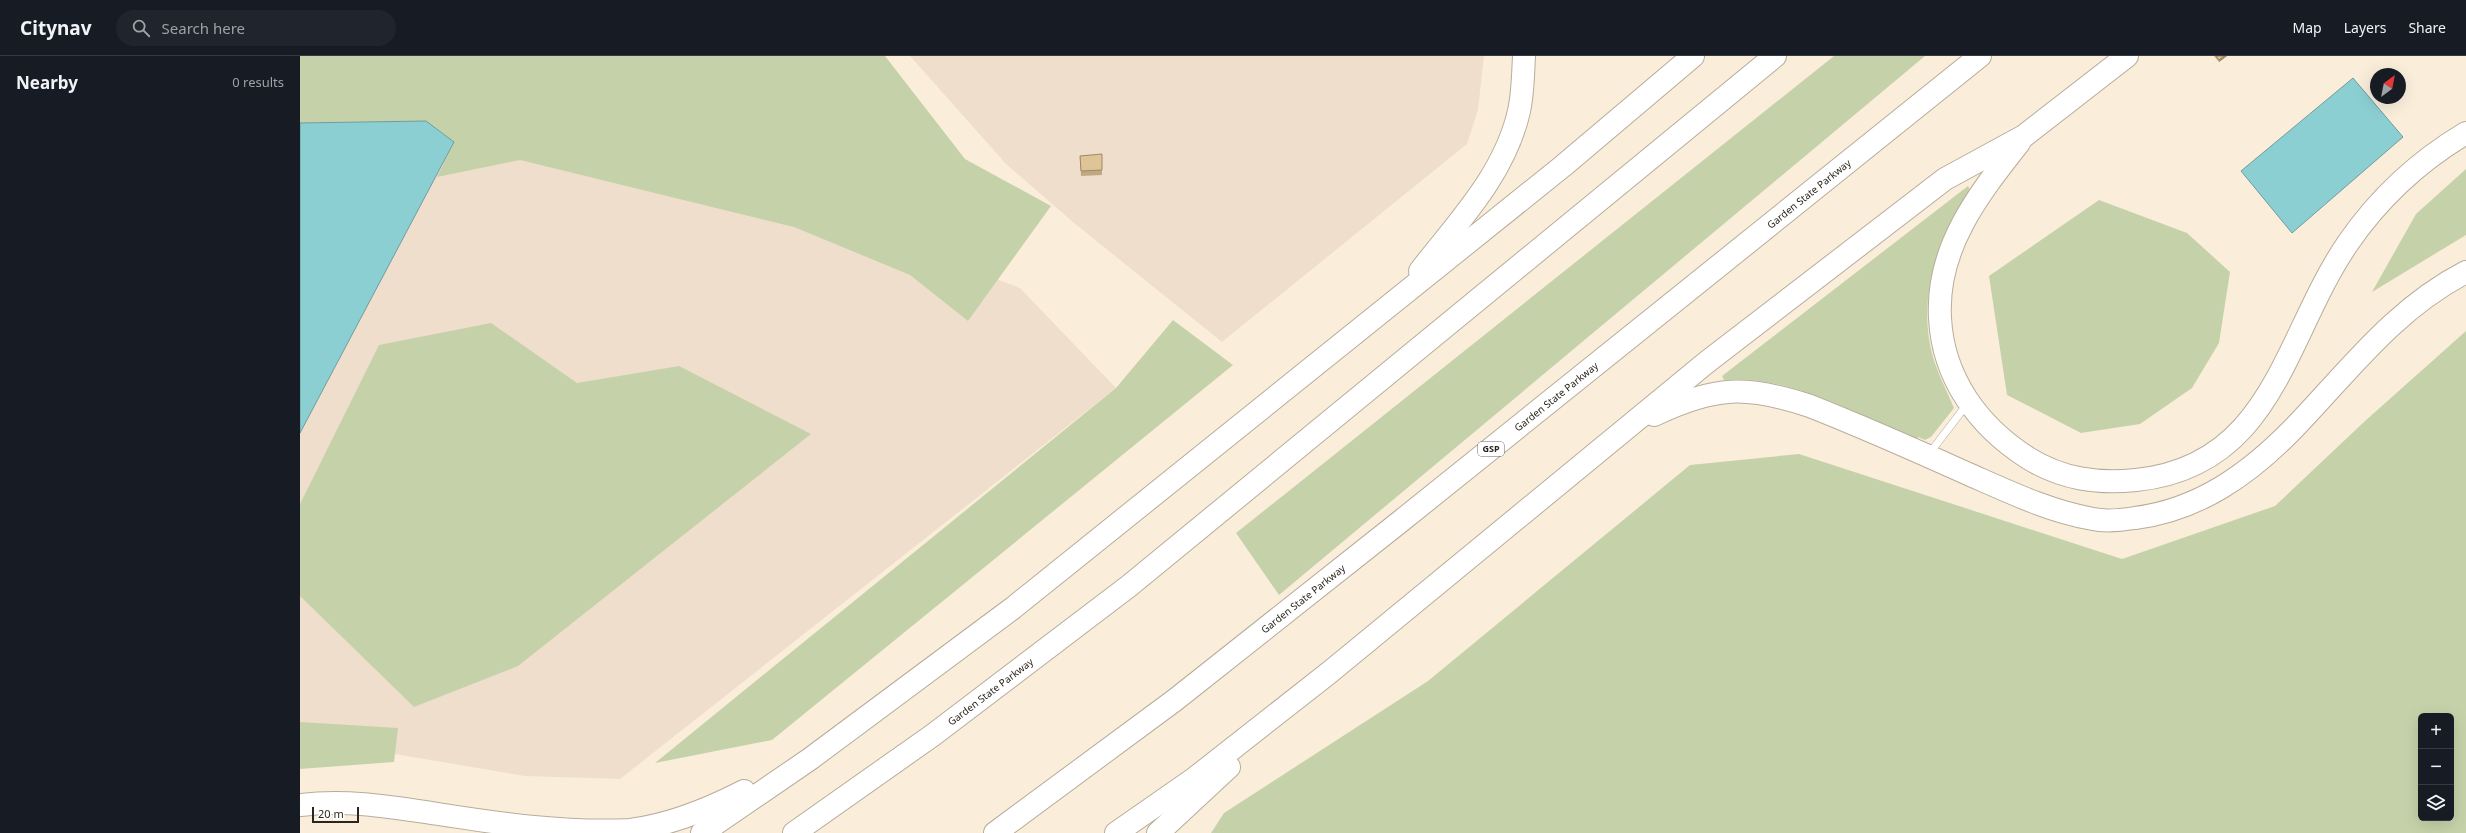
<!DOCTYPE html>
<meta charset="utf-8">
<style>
:root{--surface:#171b24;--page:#20242c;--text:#f1f3f6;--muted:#9ea1a6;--line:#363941}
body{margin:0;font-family:"Noto Sans",sans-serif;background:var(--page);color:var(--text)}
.controls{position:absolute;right:12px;bottom:12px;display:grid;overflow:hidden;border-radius:6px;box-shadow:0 4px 16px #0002}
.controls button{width:36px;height:36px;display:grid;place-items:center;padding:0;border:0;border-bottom:1px solid var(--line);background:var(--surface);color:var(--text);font:20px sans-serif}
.compass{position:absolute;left:2070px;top:12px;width:36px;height:36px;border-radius:50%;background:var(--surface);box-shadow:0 4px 16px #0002;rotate:32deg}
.scale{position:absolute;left:12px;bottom:10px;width:47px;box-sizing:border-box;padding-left:4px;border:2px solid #2a251e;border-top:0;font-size:11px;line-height:14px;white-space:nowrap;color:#2a251e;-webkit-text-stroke:3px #fff;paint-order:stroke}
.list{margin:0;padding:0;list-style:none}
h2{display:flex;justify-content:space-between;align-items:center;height:52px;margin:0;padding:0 16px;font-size:17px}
h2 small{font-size:13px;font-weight:400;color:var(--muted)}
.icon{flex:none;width:22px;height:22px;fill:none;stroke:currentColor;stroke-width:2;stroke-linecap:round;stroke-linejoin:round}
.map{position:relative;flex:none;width:2166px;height:777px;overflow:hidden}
header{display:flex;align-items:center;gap:24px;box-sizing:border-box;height:56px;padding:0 20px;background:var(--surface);border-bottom:1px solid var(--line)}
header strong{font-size:19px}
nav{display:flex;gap:22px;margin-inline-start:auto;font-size:14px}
.search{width:280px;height:36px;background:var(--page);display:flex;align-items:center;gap:10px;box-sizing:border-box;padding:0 14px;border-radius:22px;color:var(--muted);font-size:15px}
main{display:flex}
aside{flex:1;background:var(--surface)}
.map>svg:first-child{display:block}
.industrial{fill:#f0decd}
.green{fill:#c5d2a9;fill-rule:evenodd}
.water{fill:#8ccfd3;stroke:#6f9c9d}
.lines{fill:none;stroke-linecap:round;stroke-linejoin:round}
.lane-casing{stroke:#b7ac9a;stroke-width:8}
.highway-casing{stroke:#b7ac9a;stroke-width:24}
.lane{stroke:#fff;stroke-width:7}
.highway{stroke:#fff;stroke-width:22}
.wall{fill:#c0a981}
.shaded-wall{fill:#9c8969}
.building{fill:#dfc496;stroke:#9c8969}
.labels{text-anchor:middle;stroke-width:3.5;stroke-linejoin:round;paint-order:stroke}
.shield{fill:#fff;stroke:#6a6662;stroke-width:1}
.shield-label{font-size:9px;font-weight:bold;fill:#2a251e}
.street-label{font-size:10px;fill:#2a251e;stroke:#fff}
</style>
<header>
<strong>Citynav</strong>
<div class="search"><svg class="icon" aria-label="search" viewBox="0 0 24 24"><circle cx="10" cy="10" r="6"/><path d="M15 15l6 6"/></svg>Search here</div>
<nav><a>Map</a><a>Layers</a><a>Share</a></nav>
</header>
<main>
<aside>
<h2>Nearby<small>0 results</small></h2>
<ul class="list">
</ul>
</aside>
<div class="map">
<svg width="2166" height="777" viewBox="0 0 2166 777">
<rect width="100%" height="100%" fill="#faeedb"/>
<g class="industrial">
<polygon points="0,0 553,168 720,232 816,332 320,723 225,720 83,696 0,692"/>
<polygon points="610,0 1184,0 1178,54 1167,88 922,286 774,167 706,108"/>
</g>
<g class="green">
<polygon points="0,0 585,0 665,103 751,150 668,265 610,219 494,171 220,104 137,121 154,86 126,65 0,67"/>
<polygon points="1534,0 1625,0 979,539 936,477"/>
<polygon points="2166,113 2166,179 2072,236 2116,158"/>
<path d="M 1668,130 L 1670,134 C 1639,182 1616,242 1633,301 C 1638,318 1647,335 1654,352 L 1631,381 L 1625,384 L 1618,381 L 1617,384 C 1558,359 1489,318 1424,324 L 1422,320 Z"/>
<polygon points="1799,144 1887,177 1930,216 1919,287 1892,332 1840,368 1781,377 1707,339 1689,220"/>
<polygon points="873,264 933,309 472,684 355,707 816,332"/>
<polygon points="191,267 277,327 379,310 511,378 218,610 114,651 0,540 0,448 79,289"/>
<path d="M 2166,275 L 2166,777 L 911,777 L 924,757 L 1128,625 L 1390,409 L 1499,398 L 1822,503 L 1975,450 L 2065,365 ZM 2121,660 L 2151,660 L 2151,762 L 2121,762 Z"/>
<polygon points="0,666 98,672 94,706 0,713"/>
</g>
<g class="water">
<polygon points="2053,22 2103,81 1992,177 1941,115"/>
<polygon points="126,65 154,86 0,377 0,67"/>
</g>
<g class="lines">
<defs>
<polyline id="lane" points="1629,398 1668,347"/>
<g id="highway">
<path d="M 1719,87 C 1678,139 1636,192 1640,262 C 1643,322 1678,370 1728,402 C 1762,423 1797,428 1836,424 C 1974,410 1984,280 2048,187 C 2079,142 2119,105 2166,77"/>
<path d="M 1120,215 C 1158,166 1205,118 1219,55 C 1223,37 1223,18 1224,0"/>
<path d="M 1354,359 C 1415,330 1447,329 1510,350 C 1563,371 1615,394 1666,417 C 1707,435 1748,455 1793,463 C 1806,466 1822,464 1835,462 C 1899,454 1949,418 1993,373 C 2048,316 2094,253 2166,216"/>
<path d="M 0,749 C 47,743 92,751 138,758 C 202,768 265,777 330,774 C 370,769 409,753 444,735"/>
<polyline points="402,777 510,703 713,552 1263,110 1393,0"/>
<path id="s1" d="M 494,777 L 633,679 L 829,530 L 1475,0"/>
<path id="s2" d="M 695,777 L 875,644 L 1101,465 L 1680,0"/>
<polyline points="816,777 895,722 1030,616 1407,306 1645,123 1724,80 1827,0"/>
<polyline points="858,777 929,711"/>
</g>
</defs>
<use href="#lane" class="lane-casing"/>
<use href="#highway" class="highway-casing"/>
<use href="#lane" class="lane"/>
<use href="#highway" class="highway"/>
</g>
<g class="wall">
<polygon points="1914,0 1927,0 1919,6"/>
<polygon points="780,100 802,114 802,119 781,120"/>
</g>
<polygon class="shaded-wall" points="1924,0 1927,0 1919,6 1919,4"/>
<g class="building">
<polygon points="1916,0 1924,0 1919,4"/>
<polygon points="802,98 802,114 781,115 780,100"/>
</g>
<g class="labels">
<rect class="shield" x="1178" y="386" width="26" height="14" rx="3"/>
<g class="shield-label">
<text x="1191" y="396">GSP</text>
</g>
<g class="street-label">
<text dy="4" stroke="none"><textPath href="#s2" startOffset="1035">Garden State Parkway</textPath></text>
<text dy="4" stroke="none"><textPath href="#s2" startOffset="711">Garden State Parkway</textPath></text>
<text dy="4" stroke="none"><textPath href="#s2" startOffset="387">Garden State Parkway</textPath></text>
<text dy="4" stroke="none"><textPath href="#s1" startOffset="242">Garden State Parkway</textPath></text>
</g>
</g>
</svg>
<div class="controls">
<button>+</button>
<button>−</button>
<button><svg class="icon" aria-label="layers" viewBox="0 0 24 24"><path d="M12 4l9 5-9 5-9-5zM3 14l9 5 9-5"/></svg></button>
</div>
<svg class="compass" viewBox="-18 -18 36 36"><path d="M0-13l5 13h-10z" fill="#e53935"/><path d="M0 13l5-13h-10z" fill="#9ea1a6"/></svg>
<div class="scale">20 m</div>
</div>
</main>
